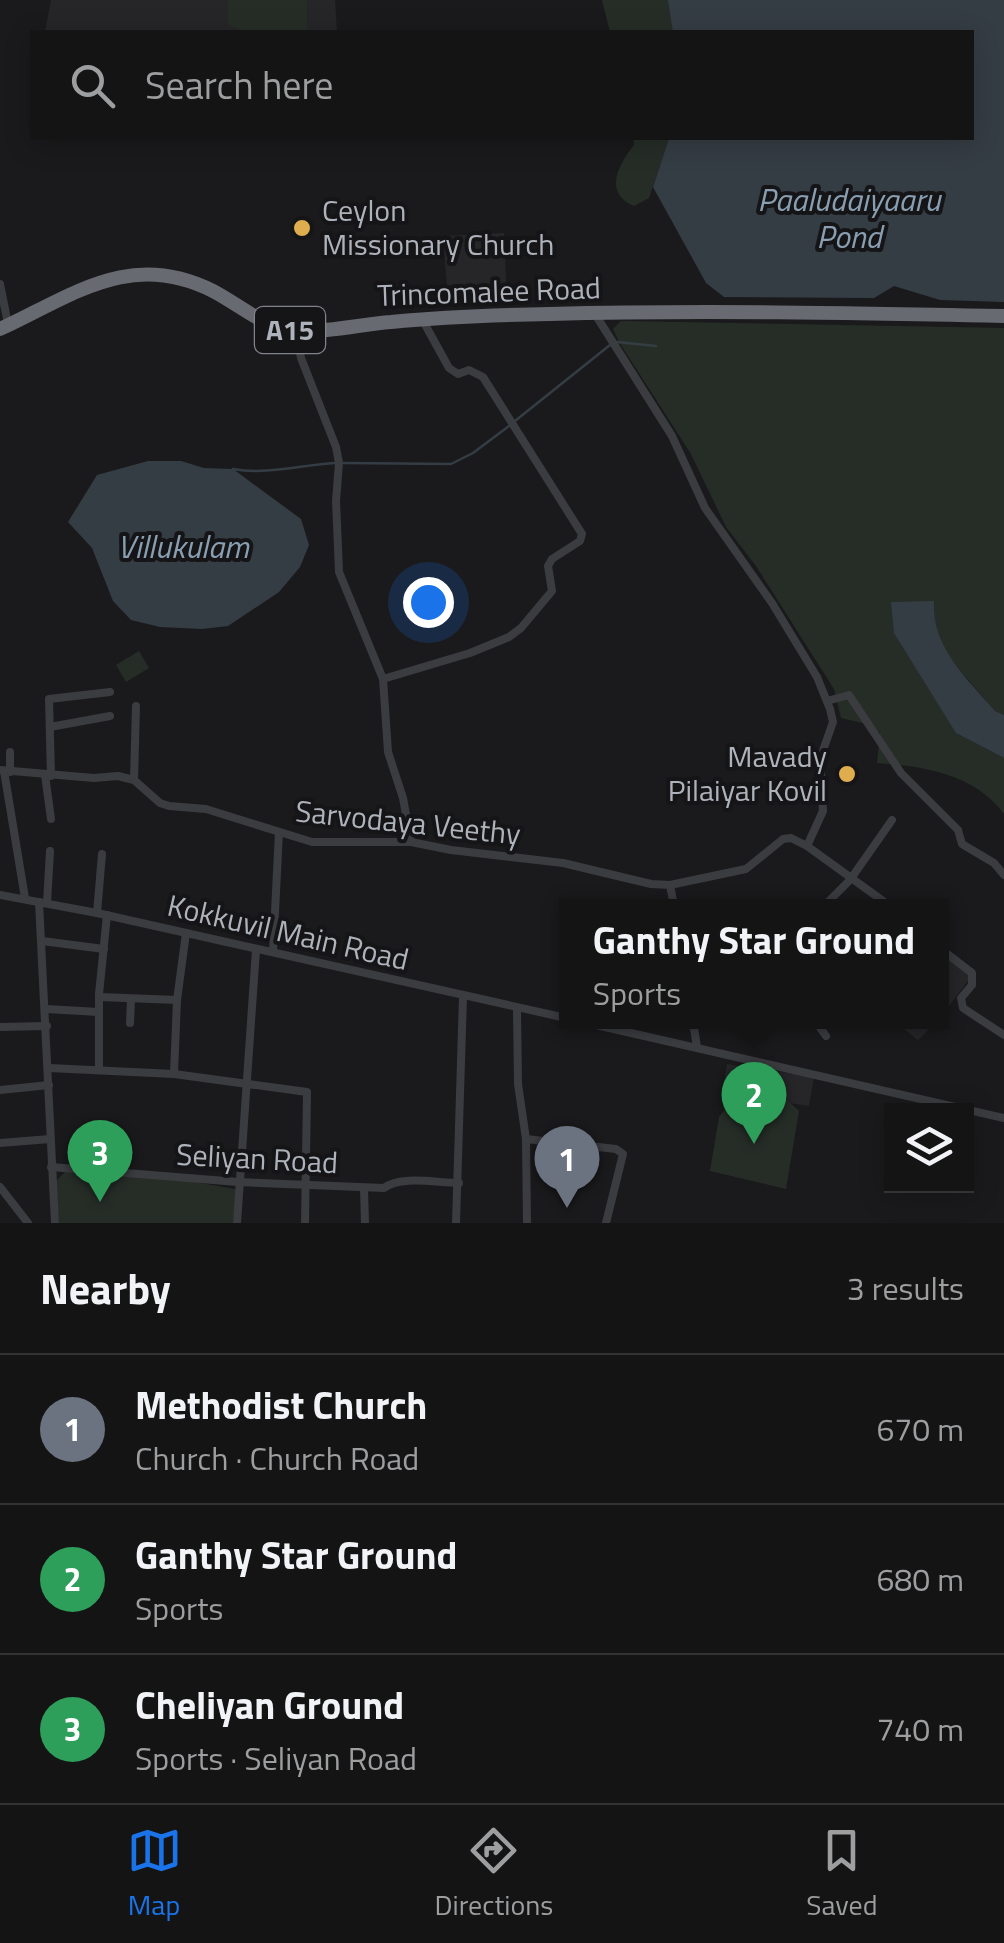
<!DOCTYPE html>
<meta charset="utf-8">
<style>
:root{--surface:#141415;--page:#212122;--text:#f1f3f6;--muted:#9d9ea0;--line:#333334;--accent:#1a73e8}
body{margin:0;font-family:"Titillium Web",sans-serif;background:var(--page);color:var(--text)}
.controls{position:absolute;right:30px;bottom:30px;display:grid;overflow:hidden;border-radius:0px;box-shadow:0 5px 25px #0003}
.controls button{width:90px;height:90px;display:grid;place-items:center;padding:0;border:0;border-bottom:2px solid var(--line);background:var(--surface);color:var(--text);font:50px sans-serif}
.you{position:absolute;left:428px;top:602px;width:35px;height:35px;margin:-25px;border:8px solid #fff;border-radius:50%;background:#1a73e8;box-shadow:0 0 0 15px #1a73e833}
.badge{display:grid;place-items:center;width:65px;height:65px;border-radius:50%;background:var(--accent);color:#fff;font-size:32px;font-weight:700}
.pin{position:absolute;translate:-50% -82px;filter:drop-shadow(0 2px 5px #0008)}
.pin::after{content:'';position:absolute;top:52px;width:35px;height:30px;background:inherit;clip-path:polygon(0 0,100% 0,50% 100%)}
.popup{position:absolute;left:559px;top:899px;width:390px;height:130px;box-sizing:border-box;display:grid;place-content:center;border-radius:0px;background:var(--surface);filter:drop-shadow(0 2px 8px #0005);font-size:32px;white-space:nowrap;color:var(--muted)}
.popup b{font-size:38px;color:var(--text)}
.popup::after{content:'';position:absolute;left:50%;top:100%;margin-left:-20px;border:20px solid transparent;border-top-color:var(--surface)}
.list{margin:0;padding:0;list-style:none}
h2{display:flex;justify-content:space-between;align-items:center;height:130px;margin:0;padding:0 40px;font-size:42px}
h2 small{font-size:32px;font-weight:400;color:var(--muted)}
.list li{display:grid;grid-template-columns:65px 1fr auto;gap:30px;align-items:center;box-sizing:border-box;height:150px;padding:0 40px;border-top:2px solid var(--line)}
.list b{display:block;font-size:38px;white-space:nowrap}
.list p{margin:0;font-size:32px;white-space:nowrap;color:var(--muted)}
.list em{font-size:32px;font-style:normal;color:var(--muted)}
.icon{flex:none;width:55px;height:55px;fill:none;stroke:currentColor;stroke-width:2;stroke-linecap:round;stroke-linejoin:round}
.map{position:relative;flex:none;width:1004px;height:1223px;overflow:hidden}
.search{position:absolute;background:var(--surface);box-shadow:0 5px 25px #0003;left:30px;right:30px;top:30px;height:110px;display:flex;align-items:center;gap:25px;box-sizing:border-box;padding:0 35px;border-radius:0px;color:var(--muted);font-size:38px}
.sheet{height:580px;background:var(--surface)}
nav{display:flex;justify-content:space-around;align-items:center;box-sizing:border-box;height:140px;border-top:2px solid var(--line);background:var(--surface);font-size:28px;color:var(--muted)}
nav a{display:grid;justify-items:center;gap:5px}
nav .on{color:var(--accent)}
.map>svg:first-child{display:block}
.built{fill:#262629}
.green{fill:#262d27}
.water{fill:#353d44}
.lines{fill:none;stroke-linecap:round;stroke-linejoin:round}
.stream{stroke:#353d44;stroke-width:2.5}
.street{stroke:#3b3c40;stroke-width:8}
.highway{stroke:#686a71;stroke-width:14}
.poi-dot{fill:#dfac4e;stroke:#151517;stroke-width:4}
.labels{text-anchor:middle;stroke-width:8;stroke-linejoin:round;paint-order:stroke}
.shield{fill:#151517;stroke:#808389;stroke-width:2.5}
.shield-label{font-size:28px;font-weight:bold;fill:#aeb2ba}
.poi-label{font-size:30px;fill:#aeb2ba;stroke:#151517;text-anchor:start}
.street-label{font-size:30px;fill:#aeb2ba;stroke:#151517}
.water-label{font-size:32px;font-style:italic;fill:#899fb1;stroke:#151517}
</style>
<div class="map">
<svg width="1004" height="1223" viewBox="0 0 1004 1223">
<rect width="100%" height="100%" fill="#1a1a1c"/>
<g class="built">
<polygon points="51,0 335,0 337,32 45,32"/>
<polygon points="504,233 507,299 448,300 443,236"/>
<polygon points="944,956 971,977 942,1015 942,958"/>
<polygon points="895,1022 936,1022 918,1040"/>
<polygon points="727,1064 814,1077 809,1106 722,1093"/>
</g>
<g class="green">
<polygon points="228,0 307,0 307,32 247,32 228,25"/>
<polygon points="602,0 669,0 674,32 610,32"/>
<path d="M 633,138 L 669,138 L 649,198 L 634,206 C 603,193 618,165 634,145 Z"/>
<path d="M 621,321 L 1004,328 L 1004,715 L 995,711 L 946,654 L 933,620 L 891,602 L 956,733 L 1004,758 L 1004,814 C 975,774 923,766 877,763 L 880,733 L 871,725 L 841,718 L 834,689 L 756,566 L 726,527 L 691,454 L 619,342 L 613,329 Z"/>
<polygon points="139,651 149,668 126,682 116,665"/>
<polygon points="765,1093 787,1100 799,1111 786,1189 710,1171 719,1117 731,1101"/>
<polygon points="66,1171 147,1174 241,1190 235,1223 59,1223 56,1181"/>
</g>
<g class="water">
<polygon points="668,0 1004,0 1004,302 940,300 894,286 874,298 724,297 706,283 653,187 669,138 972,138 972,32 673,32"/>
<polygon points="148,461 181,461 204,468 233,469 301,519 309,545 300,567 279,592 228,626 202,629 160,627 131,620 113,601 92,548 68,522 97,475"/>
<path d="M 934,601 C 931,647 967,678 995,711 L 1004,715 L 1004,758 L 956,733 L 894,633 L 891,602 Z"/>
</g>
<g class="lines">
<g class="stream">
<polyline points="617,342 656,346"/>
<polyline points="515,421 610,345"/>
<polyline points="343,463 451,464 473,453 509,426"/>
<path d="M 233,469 C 266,475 301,465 335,463"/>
</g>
<g class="street">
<polyline points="0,284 8,324"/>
<polyline points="595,314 672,436 705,508 772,603 817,677 830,709 833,722 820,759 823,811 807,846 890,906"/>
<polyline points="296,331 301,358 336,447 339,463 336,501 339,572 383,679 388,752 403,798 411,842"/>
<polyline points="383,679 470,653 509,637 521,628 552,591 548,566 552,559 580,541 582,534 483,377 469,370 458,374 449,368 422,319"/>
<polyline points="827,701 849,695 901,773 958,830 962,844 994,863 1004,875"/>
<polyline points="50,727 110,716"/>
<polyline points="0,770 94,778 118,776 134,780 160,803 169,806 206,809 312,842 411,842 451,850 563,863 651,884 670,885 746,869 783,839 791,838 807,846"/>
<polyline points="4,771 25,898"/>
<polyline points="10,772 10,752"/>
<polyline points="45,775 51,819"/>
<polyline points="51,776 49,699 110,692"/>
<polyline points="134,780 136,706"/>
<polyline points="670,885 674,906"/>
<polyline points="0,895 97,913 566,1018"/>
<polyline points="39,902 55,1223"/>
<polyline points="47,903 50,851"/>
<polyline points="824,906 850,880 892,820"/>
<polyline points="97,913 102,854"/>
<polyline points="42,941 104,949"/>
<polyline points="942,950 972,973 972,985 961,998 963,1008 1004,1035"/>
<polyline points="273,952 279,832"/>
<polyline points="100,997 177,1000"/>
<polyline points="46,1009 99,1012"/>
<polyline points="517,1009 518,1084 526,1139 616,1149 623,1154 606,1223"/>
<polyline points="583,1022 1004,1118"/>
<polyline points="693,1022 697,1047"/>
<polyline points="816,1022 826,1036"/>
<polyline points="130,1023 131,999"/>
<polyline points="0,1027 47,1026"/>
<polyline points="49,1068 174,1074 307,1092 305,1223"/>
<polyline points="99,1069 99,994 107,915"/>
<polyline points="174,1074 177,1000 186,933"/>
<polyline points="0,1090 49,1085"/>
<polyline points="526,1139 527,1223"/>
<polyline points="0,1143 50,1139"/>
<path d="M 51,1167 L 238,1182 L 384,1188 C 401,1175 437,1183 459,1183"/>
<polyline points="0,1187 28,1223"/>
<polyline points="364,1188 365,1223"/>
<polyline points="237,1223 256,950"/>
<polyline points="456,1223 463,997"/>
</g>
<path class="highway" d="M 0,329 C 72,296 130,249 213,291 C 242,306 267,331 301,331 C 331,332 362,324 391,322 C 444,317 497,315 550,314 C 701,310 853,313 1004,316"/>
</g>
<g class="poi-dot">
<circle cx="302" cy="228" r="10"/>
<circle cx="847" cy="774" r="10"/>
</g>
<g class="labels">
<rect class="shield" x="255" y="307" width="70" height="46" rx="8"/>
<g class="shield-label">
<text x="290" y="340">A15</text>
</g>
<g class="poi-label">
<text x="322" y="221">Ceylon<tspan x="322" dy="34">Missionary Church</tspan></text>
<text x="827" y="767" text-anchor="end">Mavady<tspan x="827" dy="34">Pilaiyar Kovil</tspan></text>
</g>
<g class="street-label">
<text transform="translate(489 292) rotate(-2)" y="10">Trincomalee Road</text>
<text transform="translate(408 823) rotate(6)" y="10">Sarvodaya Veethy</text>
<text transform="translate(288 933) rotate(13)" y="10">Kokkuvil Main Road</text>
<text transform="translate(257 1159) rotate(3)" y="10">Seliyan Road</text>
</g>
<g class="water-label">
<text x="849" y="211">Paaludaiyaaru<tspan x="849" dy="37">Pond</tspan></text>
<text x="183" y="558">Villukulam</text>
</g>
</g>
</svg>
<div class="controls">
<button><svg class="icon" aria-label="layers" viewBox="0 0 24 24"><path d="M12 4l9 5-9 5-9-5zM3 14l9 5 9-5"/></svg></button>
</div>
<div class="you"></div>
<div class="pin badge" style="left:567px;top:1208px;background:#6b7280">1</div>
<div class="pin badge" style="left:754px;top:1144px;background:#2e9e5b">2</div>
<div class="popup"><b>Ganthy Star Ground</b>Sports</div>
<div class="pin badge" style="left:100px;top:1202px;background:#2e9e5b">3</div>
<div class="search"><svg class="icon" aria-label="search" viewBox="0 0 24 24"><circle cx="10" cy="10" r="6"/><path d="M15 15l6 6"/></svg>Search here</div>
</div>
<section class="sheet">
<h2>Nearby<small>3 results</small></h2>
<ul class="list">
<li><span class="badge" style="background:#6b7280">1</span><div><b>Methodist Church</b><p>Church · Church Road</p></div><em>670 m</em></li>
<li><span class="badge" style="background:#2e9e5b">2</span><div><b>Ganthy Star Ground</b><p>Sports</p></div><em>680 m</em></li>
<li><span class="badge" style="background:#2e9e5b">3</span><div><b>Cheliyan Ground</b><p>Sports · Seliyan Road</p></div><em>740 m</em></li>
</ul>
</section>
<nav>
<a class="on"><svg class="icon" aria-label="map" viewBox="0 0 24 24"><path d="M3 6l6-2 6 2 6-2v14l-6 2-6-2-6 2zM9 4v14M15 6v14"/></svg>Map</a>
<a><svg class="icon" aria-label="directions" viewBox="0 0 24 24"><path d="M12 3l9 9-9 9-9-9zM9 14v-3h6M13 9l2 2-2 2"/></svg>Directions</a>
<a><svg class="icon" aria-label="saved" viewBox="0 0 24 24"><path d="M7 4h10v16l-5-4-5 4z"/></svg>Saved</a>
</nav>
